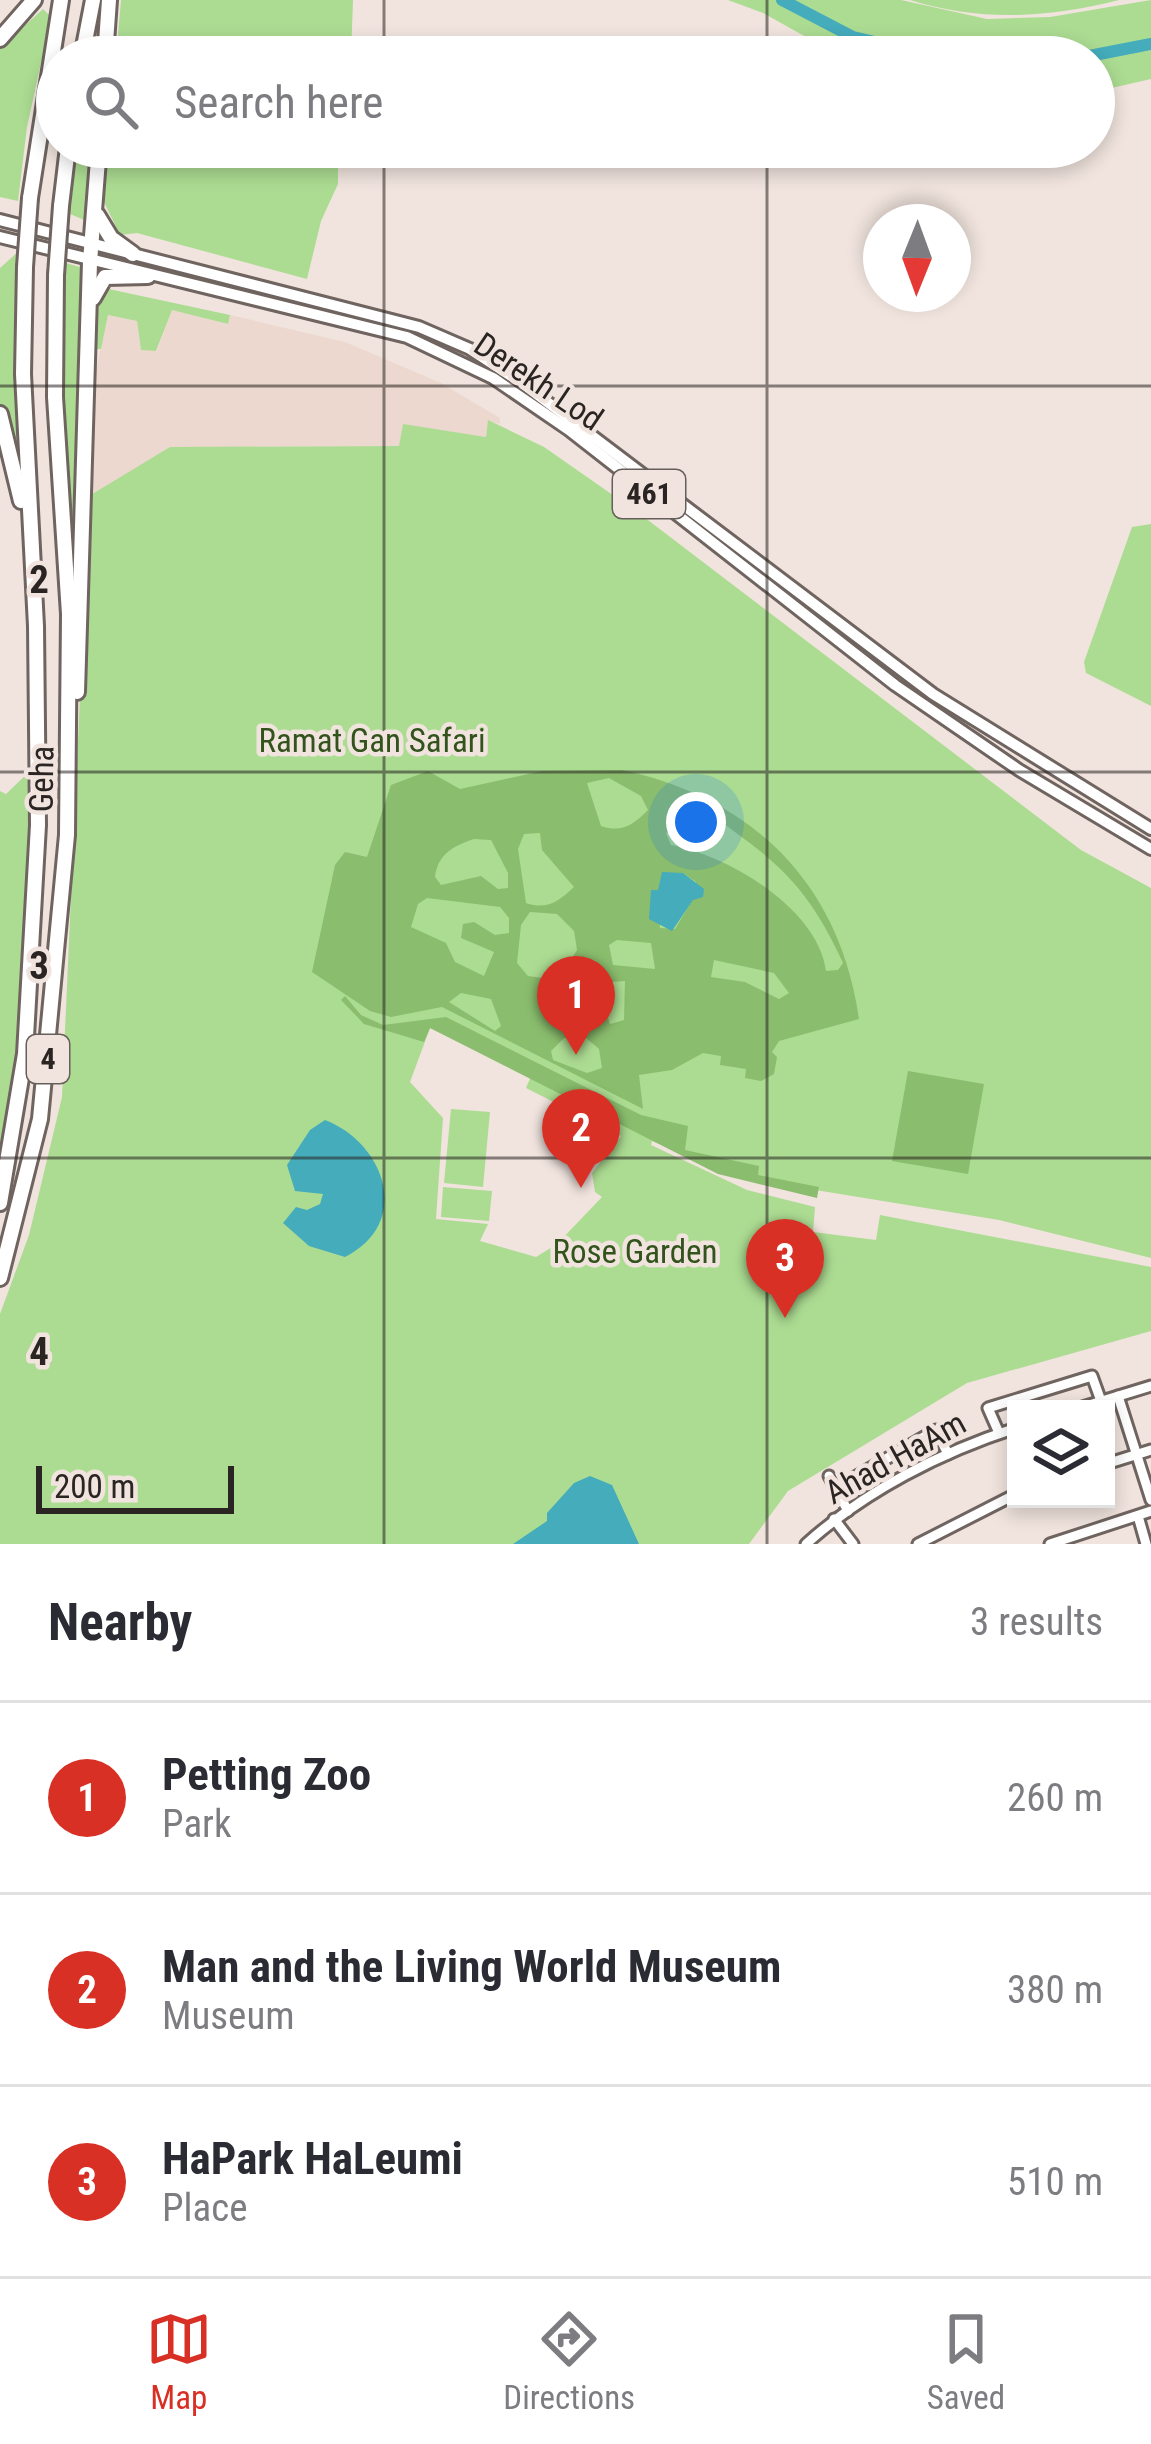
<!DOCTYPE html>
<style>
:root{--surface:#fff;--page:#f7f7f7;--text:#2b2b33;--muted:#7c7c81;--line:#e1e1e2;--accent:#d93025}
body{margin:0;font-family:"Roboto Condensed",sans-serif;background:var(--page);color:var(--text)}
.controls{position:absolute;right:36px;bottom:36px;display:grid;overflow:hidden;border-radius:0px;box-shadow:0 6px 18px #0003}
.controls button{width:108px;height:108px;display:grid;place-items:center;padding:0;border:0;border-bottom:3px solid var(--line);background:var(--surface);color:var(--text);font:60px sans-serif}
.compass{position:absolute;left:863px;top:204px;width:108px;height:108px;border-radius:50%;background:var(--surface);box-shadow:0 6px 18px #0003;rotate:181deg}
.scale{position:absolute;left:36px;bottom:30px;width:198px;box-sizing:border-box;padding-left:12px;border:6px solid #2a2523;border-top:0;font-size:33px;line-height:42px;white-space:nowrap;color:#2a2523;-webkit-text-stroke:9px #f1e4de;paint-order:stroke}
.you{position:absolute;left:696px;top:822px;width:42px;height:42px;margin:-30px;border:9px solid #fff;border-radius:50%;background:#1a73e8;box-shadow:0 0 0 18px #1a73e833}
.badge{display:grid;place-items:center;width:78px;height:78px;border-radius:50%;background:var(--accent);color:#fff;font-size:39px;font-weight:700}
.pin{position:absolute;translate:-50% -99px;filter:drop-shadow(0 3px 6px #0008)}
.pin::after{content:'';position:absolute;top:63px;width:42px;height:36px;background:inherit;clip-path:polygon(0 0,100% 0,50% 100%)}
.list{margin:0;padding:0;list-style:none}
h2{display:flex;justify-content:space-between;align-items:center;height:156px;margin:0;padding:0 48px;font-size:51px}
h2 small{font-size:39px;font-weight:400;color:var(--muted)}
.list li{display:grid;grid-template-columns:78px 1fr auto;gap:36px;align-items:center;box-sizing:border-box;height:192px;padding:0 48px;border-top:3px solid var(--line)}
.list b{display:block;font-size:45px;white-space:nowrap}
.list p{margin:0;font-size:39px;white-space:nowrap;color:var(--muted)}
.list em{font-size:39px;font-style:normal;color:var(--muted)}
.icon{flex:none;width:66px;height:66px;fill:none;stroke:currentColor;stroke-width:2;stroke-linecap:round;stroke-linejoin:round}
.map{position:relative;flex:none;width:1151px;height:1544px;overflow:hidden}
.search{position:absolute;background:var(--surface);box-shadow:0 6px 18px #0003;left:36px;right:36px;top:36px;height:132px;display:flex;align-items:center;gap:30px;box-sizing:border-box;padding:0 42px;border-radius:66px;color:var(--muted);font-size:45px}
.sheet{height:732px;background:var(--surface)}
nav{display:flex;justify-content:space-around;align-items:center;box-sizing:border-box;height:168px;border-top:3px solid var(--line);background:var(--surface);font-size:33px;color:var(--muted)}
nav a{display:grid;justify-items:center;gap:6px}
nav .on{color:var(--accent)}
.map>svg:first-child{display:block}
.built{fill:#ecd8ce}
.green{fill:#acdc92;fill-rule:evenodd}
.forest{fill:#8abd6d;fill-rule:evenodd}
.water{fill:#44acbb}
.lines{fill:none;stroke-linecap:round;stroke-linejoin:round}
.river{stroke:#44acbb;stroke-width:12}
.minor-casing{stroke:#6f645f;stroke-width:15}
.major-casing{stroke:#6f645f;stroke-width:16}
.highway-casing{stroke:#6f645f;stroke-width:20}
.minor{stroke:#fff;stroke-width:9}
.major{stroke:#fff;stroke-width:10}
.highway{stroke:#fff;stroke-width:14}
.highway-bridge-casing{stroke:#6f645f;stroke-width:20;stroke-linecap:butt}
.highway-bridge{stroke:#fff;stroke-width:14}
.grid{fill:none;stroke:#2a2523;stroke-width:3;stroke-opacity:0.55}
.labels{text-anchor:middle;stroke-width:9;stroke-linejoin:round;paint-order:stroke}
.shield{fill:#f1e4de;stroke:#665e5b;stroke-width:3}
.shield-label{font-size:30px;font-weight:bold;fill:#2a2523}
.street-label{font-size:33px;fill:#2a2523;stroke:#f1e4de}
.park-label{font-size:33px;fill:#32531c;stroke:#f1e4de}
.grid-label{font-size:39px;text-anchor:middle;font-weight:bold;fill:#2a2523;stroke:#f1e4de;stroke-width:9;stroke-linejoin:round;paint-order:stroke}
</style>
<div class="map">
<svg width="1151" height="1544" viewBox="0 0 1151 1544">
<rect width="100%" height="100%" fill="#f1e4de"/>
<polygon class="built" points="172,309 227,324 230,315 345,342 441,383 500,418 500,424 488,421 486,437 403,425 400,446 231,447 89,496 91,392 108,315 137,321 141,350 157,351"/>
<g class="green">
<polygon points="121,0 353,0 351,57 116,57"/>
<polygon points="728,0 901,0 987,19 1050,17 1151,0 1151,79 1094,92 1094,57 842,57 763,13"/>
<path d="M 910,0 L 1119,0 C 1048,18 981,22 910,0 Z"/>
<polygon points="43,9 51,17 27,127 18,201 0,197 0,48"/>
<polygon points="77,147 94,147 89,222 70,214"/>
<polygon points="109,147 338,147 338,184 321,221 307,279 137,233 120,235 104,202"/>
<polygon points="19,251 15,319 22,478 18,449 0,409 0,268"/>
<polygon points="66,263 83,268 76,632 60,342"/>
<polygon points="104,288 230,315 228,324 172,310 156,351 141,350 137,321 108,315 101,349 96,349 98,299"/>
<path d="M 488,420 L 544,447 L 640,514 L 1081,850 L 1151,888 L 1151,1258 L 999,1220 L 760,1181 L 652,1141 L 651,1145 L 747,1190 L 815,1207 L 813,1232 L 876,1240 L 880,1215 L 1151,1267 L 1151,1331 L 967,1383 L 788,1491 L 749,1544 L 0,1544 L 0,1314 L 29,1235 L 62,1097 L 89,496 L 170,447 L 399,446 L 403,424 L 486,437 ZM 430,1028 L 531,1076 L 526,1088 L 621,1136 L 592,1173 L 595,1192 L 602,1197 L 557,1244 L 536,1257 L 480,1241 L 488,1224 L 436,1219 L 443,1118 L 410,1082 Z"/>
<polygon points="1151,524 1151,706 1086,673 1084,662 1132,527"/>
<polygon points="31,770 20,1068 0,1175 0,791 6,794"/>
<polygon points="451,1109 490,1112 483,1187 444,1183"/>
<polygon points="443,1187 492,1191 489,1221 441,1217"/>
</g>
<g class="forest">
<path d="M 622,770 C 753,798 840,884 859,1019 L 779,1041 L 772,1052 L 777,1057 L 774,1074 L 761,1081 L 745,1078 L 746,1069 L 720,1065 L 721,1056 L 703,1053 L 672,1070 L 639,1075 L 643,1109 L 442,1007 L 391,1017 L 370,1011 L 312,972 L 335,865 L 345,852 L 367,857 L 391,785 L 428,771 L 460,789 L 542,771 ZM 609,778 L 641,796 L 648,810 C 633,825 622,833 601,826 L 587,783 ZM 703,809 C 775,860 806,882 843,963 L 838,970 L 826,971 C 818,908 727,855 671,845 L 666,833 ZM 540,833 L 542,850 L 574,887 C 558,902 547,910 526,903 L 518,849 L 524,834 ZM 474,839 L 491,840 L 508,873 L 508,888 L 498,889 L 481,876 L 441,885 L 435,877 C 438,854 453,846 474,839 ZM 683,873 L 696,882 L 693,899 L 675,929 L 660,928 L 658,890 ZM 427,898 L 500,907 L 509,918 L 509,933 L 495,935 L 474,922 L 463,924 L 461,938 L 494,952 L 484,976 L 455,962 L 446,943 L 411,927 L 418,904 ZM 530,912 L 557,914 L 574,931 L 577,950 L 558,980 L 528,976 L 517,963 L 521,925 ZM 617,940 L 651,943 L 655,969 L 613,965 L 609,945 ZM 714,960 L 774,973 L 789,993 L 779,999 L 745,982 L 711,977 ZM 625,981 L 624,1020 L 610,1024 L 596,983 ZM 461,993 L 491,999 L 501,1026 L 495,1031 L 449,1002 ZM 585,1037 L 599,1049 L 602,1068 L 587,1073 L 553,1060 L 551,1051 L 564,1038 Z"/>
<polygon points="345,996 361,1015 383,1025 446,1017 641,1115 688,1126 685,1150 759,1166 758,1175 819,1187 817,1198 718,1174 430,1028 424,1042 364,1024 341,1000"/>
<polygon points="908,1071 984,1084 968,1174 892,1161"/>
</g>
<g class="water">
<polygon points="662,872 683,873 704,889 703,897 693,900 672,931 649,919 651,890 658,890"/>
<path d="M 325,1120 C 385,1143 413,1223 345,1257 L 309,1246 L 283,1223 L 296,1207 L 307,1210 L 320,1204 L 323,1194 L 295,1191 L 287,1165 L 310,1130 Z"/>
<polygon points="590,1476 612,1485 639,1544 513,1544 547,1521 547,1513 574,1483"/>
</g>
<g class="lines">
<g class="river">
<polyline points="782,0 853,37 940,57"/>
<polyline points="1084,57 1151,44"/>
</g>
<defs>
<g id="minor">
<polyline points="1118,1396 1151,1500"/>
<polyline points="1076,1409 1151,1386"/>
<polyline points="999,1433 988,1408 1092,1376 1101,1401"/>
<polyline points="1106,1464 1151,1450"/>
<polyline points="829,1476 848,1511"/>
<polyline points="836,1488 936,1430 948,1454"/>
<polyline points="1138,1516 1146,1544"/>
<polyline points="834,1519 853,1544"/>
<path d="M 806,1544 C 865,1491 941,1452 1016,1428"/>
<polyline points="918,1544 1016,1494"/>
<polyline points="1050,1544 1151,1511"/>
</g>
<g id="major">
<polyline points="0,220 419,327 470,349 522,383 933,694 1151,829"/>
<polyline points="0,237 407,337 493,378 569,430 895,685 1019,770 1151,849"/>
</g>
<g id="highway">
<polyline points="0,39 34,0"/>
<polyline points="82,57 93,0"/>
<polyline points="105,57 109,0"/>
<polyline points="30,198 61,0"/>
<polyline points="61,206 68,147"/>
<polyline points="97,215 111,238 133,254"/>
<polyline points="93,298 105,277 148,276"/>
<polyline points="0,414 21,501"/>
<polyline points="77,692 90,262 99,147"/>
<polyline points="0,1203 25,1054 38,825 36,626 23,374 25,267"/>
<polyline points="0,1278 40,1119 67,835 69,614 55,397 56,275"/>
</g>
</defs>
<use href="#minor" class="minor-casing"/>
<use href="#major" class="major-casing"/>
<use href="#highway" class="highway-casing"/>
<use href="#minor" class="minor"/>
<use href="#major" class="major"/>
<use href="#highway" class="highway"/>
<defs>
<g id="highway-bridge">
<polyline points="25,267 30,198"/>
<polyline points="56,275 61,206"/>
</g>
</defs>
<use href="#highway-bridge" class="highway-bridge-casing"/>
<use href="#highway-bridge" class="highway-bridge"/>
</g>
<path class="grid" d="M 384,0 L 384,57M 767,0 L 767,57M 384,147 L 384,1544M 767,147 L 767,1544M 0,386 L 1151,386M 0,772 L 1151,772M 0,1158 L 1151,1158"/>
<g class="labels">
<g class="shield">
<rect x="613" y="470" width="72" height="48" rx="9"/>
<rect x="27" y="1035" width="42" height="48" rx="9"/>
</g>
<g class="shield-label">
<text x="649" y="504">461</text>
<text x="48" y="1069">4</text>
</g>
<g class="street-label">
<text transform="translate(539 381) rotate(34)" y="12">Derekh Lod</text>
<text transform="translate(41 779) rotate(-89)" y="12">Geha</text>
<text transform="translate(895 1457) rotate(-29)" y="12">Ahad HaAm</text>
</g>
<g class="park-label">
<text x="372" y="752">Ramat Gan Safari</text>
<text x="635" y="1263">Rose Garden</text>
</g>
</g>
<g class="grid-label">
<text x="39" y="593">2</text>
<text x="39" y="979">3</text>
<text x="39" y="1365">4</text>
</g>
</svg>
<div class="controls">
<button><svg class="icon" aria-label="layers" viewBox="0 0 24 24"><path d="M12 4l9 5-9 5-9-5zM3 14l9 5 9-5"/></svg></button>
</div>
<svg class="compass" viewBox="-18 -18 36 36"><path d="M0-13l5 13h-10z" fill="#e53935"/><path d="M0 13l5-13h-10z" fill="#7c7c81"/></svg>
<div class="scale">200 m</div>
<div class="you"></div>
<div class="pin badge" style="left:576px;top:1055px">1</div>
<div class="pin badge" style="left:581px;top:1188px">2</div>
<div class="pin badge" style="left:785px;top:1318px">3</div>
<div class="search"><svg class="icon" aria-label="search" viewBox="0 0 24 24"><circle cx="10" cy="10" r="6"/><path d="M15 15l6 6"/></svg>Search here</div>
</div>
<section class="sheet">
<h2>Nearby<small>3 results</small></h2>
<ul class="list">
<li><span class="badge">1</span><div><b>Petting Zoo</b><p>Park</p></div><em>260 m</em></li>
<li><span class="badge">2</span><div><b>Man and the Living World Museum</b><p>Museum</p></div><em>380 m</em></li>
<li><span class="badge">3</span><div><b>HaPark HaLeumi</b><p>Place</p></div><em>510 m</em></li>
</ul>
</section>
<nav>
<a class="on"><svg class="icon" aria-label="map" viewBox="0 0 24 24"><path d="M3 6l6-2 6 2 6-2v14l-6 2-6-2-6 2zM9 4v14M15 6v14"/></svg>Map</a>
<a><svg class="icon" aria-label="directions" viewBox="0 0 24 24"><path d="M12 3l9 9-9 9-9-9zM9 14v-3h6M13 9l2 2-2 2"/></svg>Directions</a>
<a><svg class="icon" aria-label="saved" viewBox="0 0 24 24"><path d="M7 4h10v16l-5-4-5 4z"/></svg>Saved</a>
</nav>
